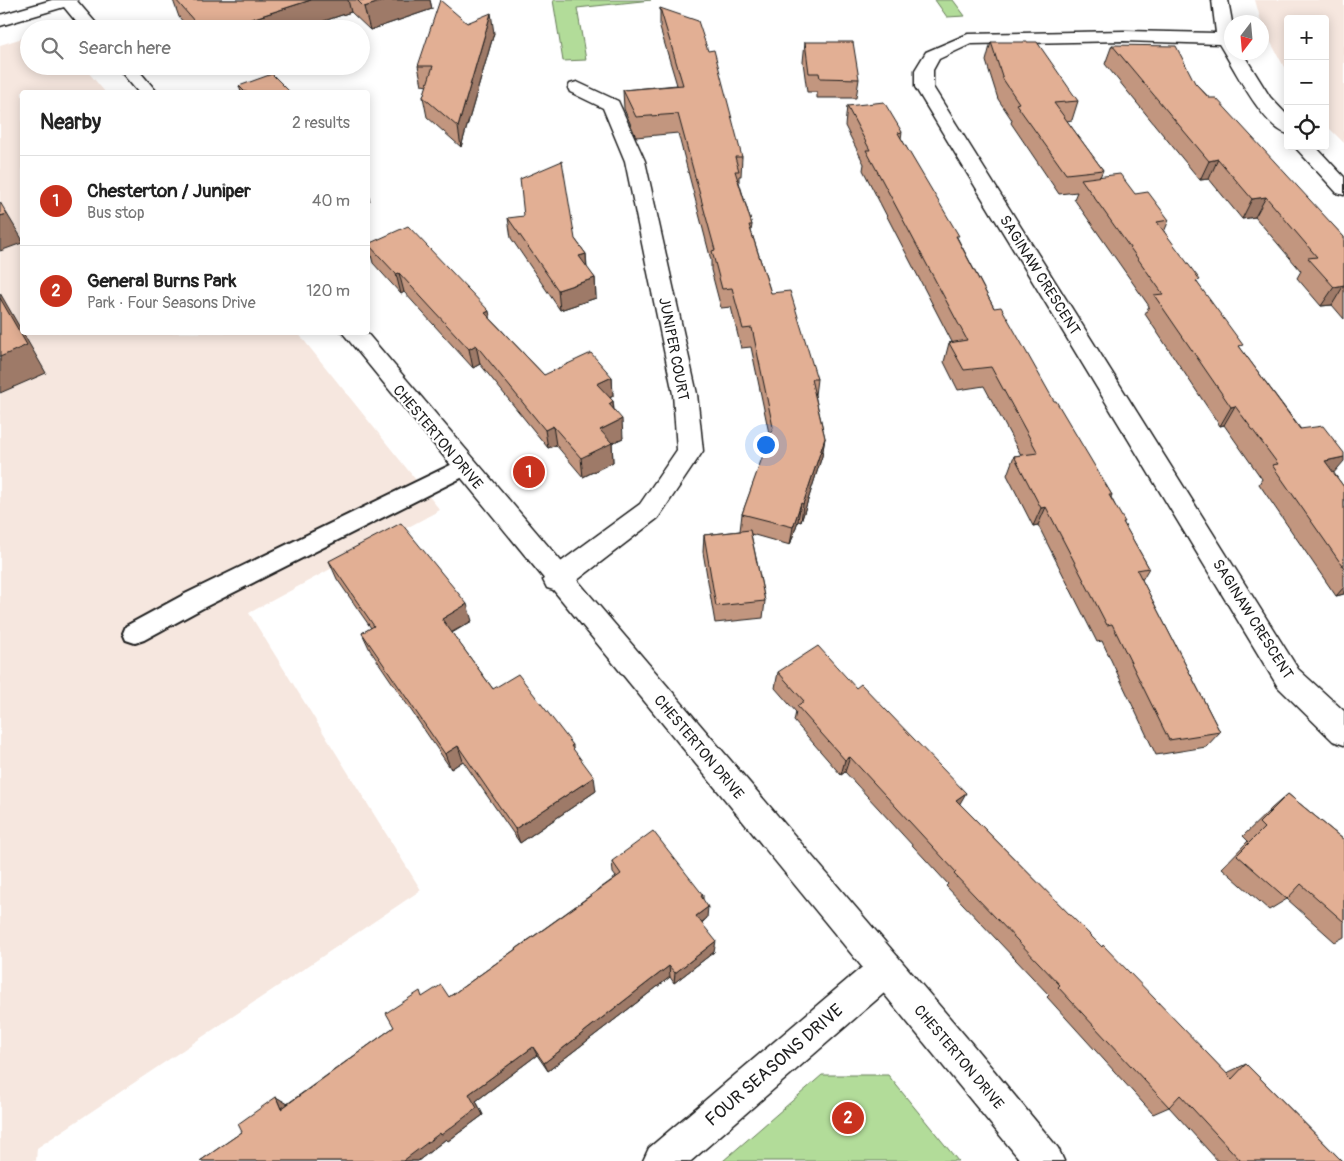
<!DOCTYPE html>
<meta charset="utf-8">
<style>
:root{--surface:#fff;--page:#f6f6f6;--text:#222;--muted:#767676;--line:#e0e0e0;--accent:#c8321e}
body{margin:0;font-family:Pangolin,sans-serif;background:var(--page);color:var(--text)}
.controls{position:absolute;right:15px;top:15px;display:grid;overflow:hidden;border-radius:5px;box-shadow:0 2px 12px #0003}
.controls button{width:45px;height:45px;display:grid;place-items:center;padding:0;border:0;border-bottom:1px solid var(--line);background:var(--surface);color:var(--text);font:25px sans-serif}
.compass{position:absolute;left:1224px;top:15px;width:45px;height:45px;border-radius:50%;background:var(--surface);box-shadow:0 2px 12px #0003;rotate:196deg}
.you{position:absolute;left:765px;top:444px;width:18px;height:18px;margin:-12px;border:4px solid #fff;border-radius:50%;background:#1a73e8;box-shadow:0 0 0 8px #1a73e833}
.badge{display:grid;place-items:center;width:32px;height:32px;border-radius:50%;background:var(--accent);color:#fff;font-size:16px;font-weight:700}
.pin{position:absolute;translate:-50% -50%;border:2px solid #fff;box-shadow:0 1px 5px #0006}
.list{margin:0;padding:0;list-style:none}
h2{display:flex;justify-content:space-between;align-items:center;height:65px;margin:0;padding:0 20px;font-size:21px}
h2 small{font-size:16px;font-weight:400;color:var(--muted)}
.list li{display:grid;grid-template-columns:32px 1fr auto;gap:15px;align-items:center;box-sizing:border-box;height:90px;padding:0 20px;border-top:1px solid var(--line)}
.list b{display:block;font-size:19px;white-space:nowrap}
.list p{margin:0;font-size:16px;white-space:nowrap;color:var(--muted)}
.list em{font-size:16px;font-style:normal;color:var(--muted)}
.icon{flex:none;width:28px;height:28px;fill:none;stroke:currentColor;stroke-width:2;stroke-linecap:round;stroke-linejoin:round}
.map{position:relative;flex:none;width:1344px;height:1161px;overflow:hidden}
.search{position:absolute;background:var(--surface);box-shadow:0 2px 12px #0003;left:20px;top:20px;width:350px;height:55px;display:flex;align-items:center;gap:12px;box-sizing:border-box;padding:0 18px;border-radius:28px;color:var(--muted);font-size:19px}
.panel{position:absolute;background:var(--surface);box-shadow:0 2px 12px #0003;left:20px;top:90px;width:350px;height:245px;border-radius:5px}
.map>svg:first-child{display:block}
.built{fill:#f6e7df}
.green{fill:#b2dc99;stroke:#677c5a}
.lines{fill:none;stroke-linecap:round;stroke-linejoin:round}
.service-casing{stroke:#1c1c1c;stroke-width:4}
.minor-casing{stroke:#1c1c1c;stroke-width:3}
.tertiary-casing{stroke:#1c1c1c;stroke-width:3}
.service{fill:#fff;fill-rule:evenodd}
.minor{fill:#fff;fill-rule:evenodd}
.tertiary{fill:#fff;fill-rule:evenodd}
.wall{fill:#c2967f;stroke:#1c1c1c}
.shaded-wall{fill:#9e7a68;stroke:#1c1c1c}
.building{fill:#e2af94;stroke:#1c1c1c}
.labels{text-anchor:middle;stroke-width:4.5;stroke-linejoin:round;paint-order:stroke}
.street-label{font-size:15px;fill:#1c1c1c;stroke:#fff}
.near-street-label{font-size:18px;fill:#1c1c1c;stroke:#fff}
</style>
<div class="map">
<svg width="1344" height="1161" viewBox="0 0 1344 1161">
<rect width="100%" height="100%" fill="#fff"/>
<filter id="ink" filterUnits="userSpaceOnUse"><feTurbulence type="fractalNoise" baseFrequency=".02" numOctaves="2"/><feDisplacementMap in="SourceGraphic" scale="10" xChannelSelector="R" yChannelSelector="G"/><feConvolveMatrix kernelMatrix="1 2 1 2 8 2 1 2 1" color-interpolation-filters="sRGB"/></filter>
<g filter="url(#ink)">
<g class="built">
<polygon points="1255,0 1344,0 1344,143 1325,124 1325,19 1288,19 1288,74 1263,28"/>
<polygon points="29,36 29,66 83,66 105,92 22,92 22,332 298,333 440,510 249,613 421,890 37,1148 36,1161 0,1161 0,45"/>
</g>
<g class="green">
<polygon points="553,0 651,0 577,8 586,60 563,61"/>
<polygon points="935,0 953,0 965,16 947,17"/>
<polygon points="822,1075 888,1075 958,1161 723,1161"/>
</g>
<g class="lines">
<defs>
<polygon id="service" points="463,459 471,461 474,467 471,473 203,608 144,640 135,643 126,640 123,633 126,626 185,594"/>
<g id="minor">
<path d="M 1212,0 L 1228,0 L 1232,22 L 1232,52 L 1242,52 L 1270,97 L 1288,116 L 1288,134 C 1263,128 1233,66 1219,44 L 1124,41 L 971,44 L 939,59 L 933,70 L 933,87 L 1298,669 L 1344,711 L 1344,745 L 1333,741 L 1278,687 L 915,87 L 915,70 L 926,52 L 968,34 L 1124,31 L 1216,33 Z"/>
<polygon points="577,82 618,101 645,161 697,394 703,451 658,518 567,588 557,591 547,588 543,580 547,572 640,504 677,450 673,394 625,161 603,108 570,92 568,88 570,84"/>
<polygon points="1294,146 1315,146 1344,177 1344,195 1337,193"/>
<polygon points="886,952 898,957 903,969 898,981 691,1161 643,1161 649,1148 874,957"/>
</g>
<g id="tertiary">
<polygon points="52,0 78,0 77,1 101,29 82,29 64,7 0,26 0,15"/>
<polygon points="116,66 135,66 157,92 138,92"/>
<polygon points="342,332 366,332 972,1044 1058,1148 1064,1161 1021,1161"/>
</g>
</defs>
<use href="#service" class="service-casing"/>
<use href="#minor" class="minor-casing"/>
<use href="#tertiary" class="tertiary-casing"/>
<use href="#service" class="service"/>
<use href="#minor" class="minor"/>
<use href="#tertiary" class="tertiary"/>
</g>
<g class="wall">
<polygon points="173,0 430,0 432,9 370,30 351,12 300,29 189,29 179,17"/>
<polygon points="660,8 742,157 741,176 739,176 739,182 752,225 751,231 771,293 817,379 815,395 825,438 822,456 801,522 798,521 790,545 751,534 765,601 763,618 715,623 703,552 704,535 740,531 742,514 770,438 751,347 741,348 731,307 721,308 711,270 711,260 678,133 636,137 624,109 623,90 677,85 660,28"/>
<polygon points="467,23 494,33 461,147 427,117 423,97 427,86 422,85 418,66"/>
<polygon points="805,42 859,79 856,98 817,98 817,92 807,92 803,62"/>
<polygon points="991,42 1078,101 1072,120 1067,121 1103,170 1100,177 1135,194 1169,220 1164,232 1198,284 1241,349 1344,487 1344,594 1336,596 1259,484 1262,479 1224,425 1220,426 1145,314 1149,306 1074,199 1077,192 1059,194 1011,123 1012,120 998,99 986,61"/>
<polygon points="1112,45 1195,83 1344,237 1344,319 1332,305 1321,306 1297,278 1301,271 1255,217 1242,219 1209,179 1200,180 1105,64"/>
<polygon points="239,86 290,92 241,92"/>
<polygon points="847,106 902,132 901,138 958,239 994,308 1112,495 1111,497 1124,524 1149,568 1142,580 1220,732 1206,747 1156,755 1102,641 1097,642 1038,525 1033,526 1007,475 1014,456 1021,455 984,386 958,390 944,362 949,343 952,342 863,170 864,164 845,126"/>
<polygon points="508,218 575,239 586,254 587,268 595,278 596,298 560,310 511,238"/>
<polygon points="368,244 491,319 544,375 612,377 613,396 610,398 613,401 614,409 623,438 612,443 613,462 583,477 556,445 548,448 480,364 473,368 404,292 401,294 373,263"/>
<polygon points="329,561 472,621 452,633 493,689 573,745 573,750 596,791 520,843 463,761 451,769 370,650 362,633 371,628 337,579"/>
<polygon points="778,672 960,804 1227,1074 1229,1072 1246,1064 1342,1161 1218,1161 1169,1107 1153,1114 1047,997 1049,995 946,886 948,884 845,772 841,775 794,721 796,712 775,688"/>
<polygon points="1288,794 1344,840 1344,937 1335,942 1287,899 1269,910 1222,868 1248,841 1243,836 1272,808"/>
<polygon points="612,861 703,895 703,900 707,918 702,923 714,952 674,983 670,977 548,1071 537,1055 476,1101 483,1115 448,1141 446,1139 418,1161 200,1161 242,1132 276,1097 287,1104 394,1027 424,996 449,997 616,877 613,873"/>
</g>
<g class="shaded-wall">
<polygon points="311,0 348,0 351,12 300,29 220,29"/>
<polygon points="386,0 430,0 432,9 370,30 364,7"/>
<polygon points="491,13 494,33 461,147 458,127"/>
<polygon points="1218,159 1209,179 1200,180 1209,161"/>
<polygon points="368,194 370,201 368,202"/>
<polygon points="1266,197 1255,217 1242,219 1252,199"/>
<polygon points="7,214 22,239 22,243 0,251 0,216"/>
<polygon points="586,254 587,274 579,256"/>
<polygon points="399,273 404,292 401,294 396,274"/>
<polygon points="595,278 596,298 560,310 558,290"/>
<polygon points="1344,285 1332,305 1321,306 1334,287"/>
<polygon points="0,293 46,373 0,393"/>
<polygon points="489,311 493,331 485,313"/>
<polygon points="476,345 480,364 473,368 469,349"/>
<polygon points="612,377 613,396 599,403 597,384"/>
<polygon points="613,401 614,420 609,404"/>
<polygon points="1235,406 1224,425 1220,426 1231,407"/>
<polygon points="622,419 623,438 612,443 613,462 583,477 581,458 600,430"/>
<polygon points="553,426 556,445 548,448 545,430"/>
<polygon points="825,438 822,456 801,522 803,504"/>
<polygon points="1344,457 1344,461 1332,475 1325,461"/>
<polygon points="801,503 798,521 790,545 793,527"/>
<polygon points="1046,507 1038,525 1033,526 1041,508"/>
<polygon points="1344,587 1344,594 1336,596"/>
<polygon points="467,604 472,621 447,635 442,619"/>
<polygon points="458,746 463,761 451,769 445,754"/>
<polygon points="850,757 845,772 841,775 845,760"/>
<polygon points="594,777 596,791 520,843 515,829"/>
<polygon points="966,793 958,807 956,800"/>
<polygon points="708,907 707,918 696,927 696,916"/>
<polygon points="716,941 714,952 674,983 675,973"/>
<polygon points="669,966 670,977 548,1071 544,1063"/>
<polygon points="533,1047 537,1055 476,1101 483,1115 448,1141 446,1139 418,1161 403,1161 469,1094"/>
<polygon points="276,1097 288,1104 281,1109"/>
</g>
<g class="building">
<polygon points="176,0 311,0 220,29 201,29"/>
<polygon points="357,0 386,0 364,7"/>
<polygon points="440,0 467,23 491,13 458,127 423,97 433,66 418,66"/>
<polygon points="660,8 698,21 708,51 714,50 742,157 735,157 739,171 735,171 752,225 749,225 771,293 790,291 817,379 811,379 825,438 803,504 801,503 793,527 742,514 773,427 752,328 743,329 732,288 722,289 712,251 715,250 678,114 636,117 623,90 683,85"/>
<polygon points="805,42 853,42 859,79 820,78 819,73 809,73"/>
<polygon points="991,42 1037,42 1078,101 1054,103 1103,170 1066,174 1016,104 1019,103 1003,79"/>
<polygon points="1112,45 1176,46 1195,83 1209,98 1216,98 1344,237 1344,285 1334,287 1308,258 1317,257 1266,197 1252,199 1218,159 1209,161"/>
<polygon points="272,74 290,92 245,92 239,86"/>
<polygon points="884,102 902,132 898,133 959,236 956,236 994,308 1001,307 1054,401 1056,401 1112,495 1109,495 1125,522 1123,522 1149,568 1137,570 1220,732 1169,740 1112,624 1107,625 1046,507 1041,508 1014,456 1038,453 991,367 964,370 949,343 967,340 866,150 870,150 847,106"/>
<polygon points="562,161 575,239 586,254 579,256 595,278 558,290 508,218 524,216 520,179"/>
<polygon points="1120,174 1135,194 1148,192 1169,220 1157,222 1200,280 1196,281 1243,345 1239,346 1300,429 1323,426 1344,453 1344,457 1325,461 1344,487 1344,568 1272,465 1278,464 1235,406 1231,407 1154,295 1163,294 1081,179"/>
<polygon points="0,202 7,214 0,216"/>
<polygon points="408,226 489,311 485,313 544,375 591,353 612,377 597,384 613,401 609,404 622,419 600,430 612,443 581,458 553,426 545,430 476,345 469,349 399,273 396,274 368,244"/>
<polygon points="0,298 27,345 0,357"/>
<polygon points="401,523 467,604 442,619 493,689 518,674 573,745 571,746 594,777 515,829 458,746 445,754 362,633 374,626 329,561"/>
<polygon points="750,530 765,601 716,606 704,535"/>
<polygon points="818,646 856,688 861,684 966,793 956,800 1102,947 1103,945 1232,1079 1246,1064 1342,1161 1241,1161 1180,1095 1169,1107 1058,987 1060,985 954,874 956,872 850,757 845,760 797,706 804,701 778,672"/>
<polygon points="1288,794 1344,840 1344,922 1301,884 1287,899 1237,855 1264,828 1259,823"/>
<polygon points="653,831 703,895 701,896 708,907 696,916 716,941 675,973 669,966 544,1063 533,1047 469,1094 477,1108 441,1135 440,1133 403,1161 200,1161 242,1132 238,1124 276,1097 281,1109 394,1027 386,1013 420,991 422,997 441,985 449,997 621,874 612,861"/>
</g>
</g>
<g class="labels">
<g class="street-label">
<text transform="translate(1040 275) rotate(58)" y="5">SAGINAW CRESCENT</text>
<text transform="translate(674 349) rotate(79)" y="5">JUNIPER COURT</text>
<text transform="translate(438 437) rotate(50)" y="5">CHESTERTON DRIVE</text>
<text transform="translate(1253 619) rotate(58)" y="5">SAGINAW CRESCENT</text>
<text transform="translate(699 747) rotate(50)" y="5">CHESTERTON DRIVE</text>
<text transform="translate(959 1057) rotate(50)" y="5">CHESTERTON DRIVE</text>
</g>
<g class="near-street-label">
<text transform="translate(774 1065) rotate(-41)" y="6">FOUR SEASONS DRIVE</text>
</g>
</g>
</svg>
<div class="controls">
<button>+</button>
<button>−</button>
<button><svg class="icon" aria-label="locate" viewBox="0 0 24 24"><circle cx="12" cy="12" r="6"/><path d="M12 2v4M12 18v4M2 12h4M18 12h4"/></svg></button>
</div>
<svg class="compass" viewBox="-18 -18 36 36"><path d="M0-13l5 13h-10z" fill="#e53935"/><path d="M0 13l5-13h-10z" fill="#767676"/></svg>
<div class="you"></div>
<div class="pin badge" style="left:529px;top:472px">1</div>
<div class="pin badge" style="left:848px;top:1118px">2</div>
<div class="search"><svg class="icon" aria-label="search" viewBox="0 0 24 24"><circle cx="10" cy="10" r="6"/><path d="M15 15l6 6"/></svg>Search here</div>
<section class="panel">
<h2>Nearby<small>2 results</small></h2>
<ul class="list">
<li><span class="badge">1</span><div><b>Chesterton / Juniper</b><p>Bus stop</p></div><em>40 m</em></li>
<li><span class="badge">2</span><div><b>General Burns Park</b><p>Park · Four Seasons Drive</p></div><em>120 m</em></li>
</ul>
</section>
</div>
